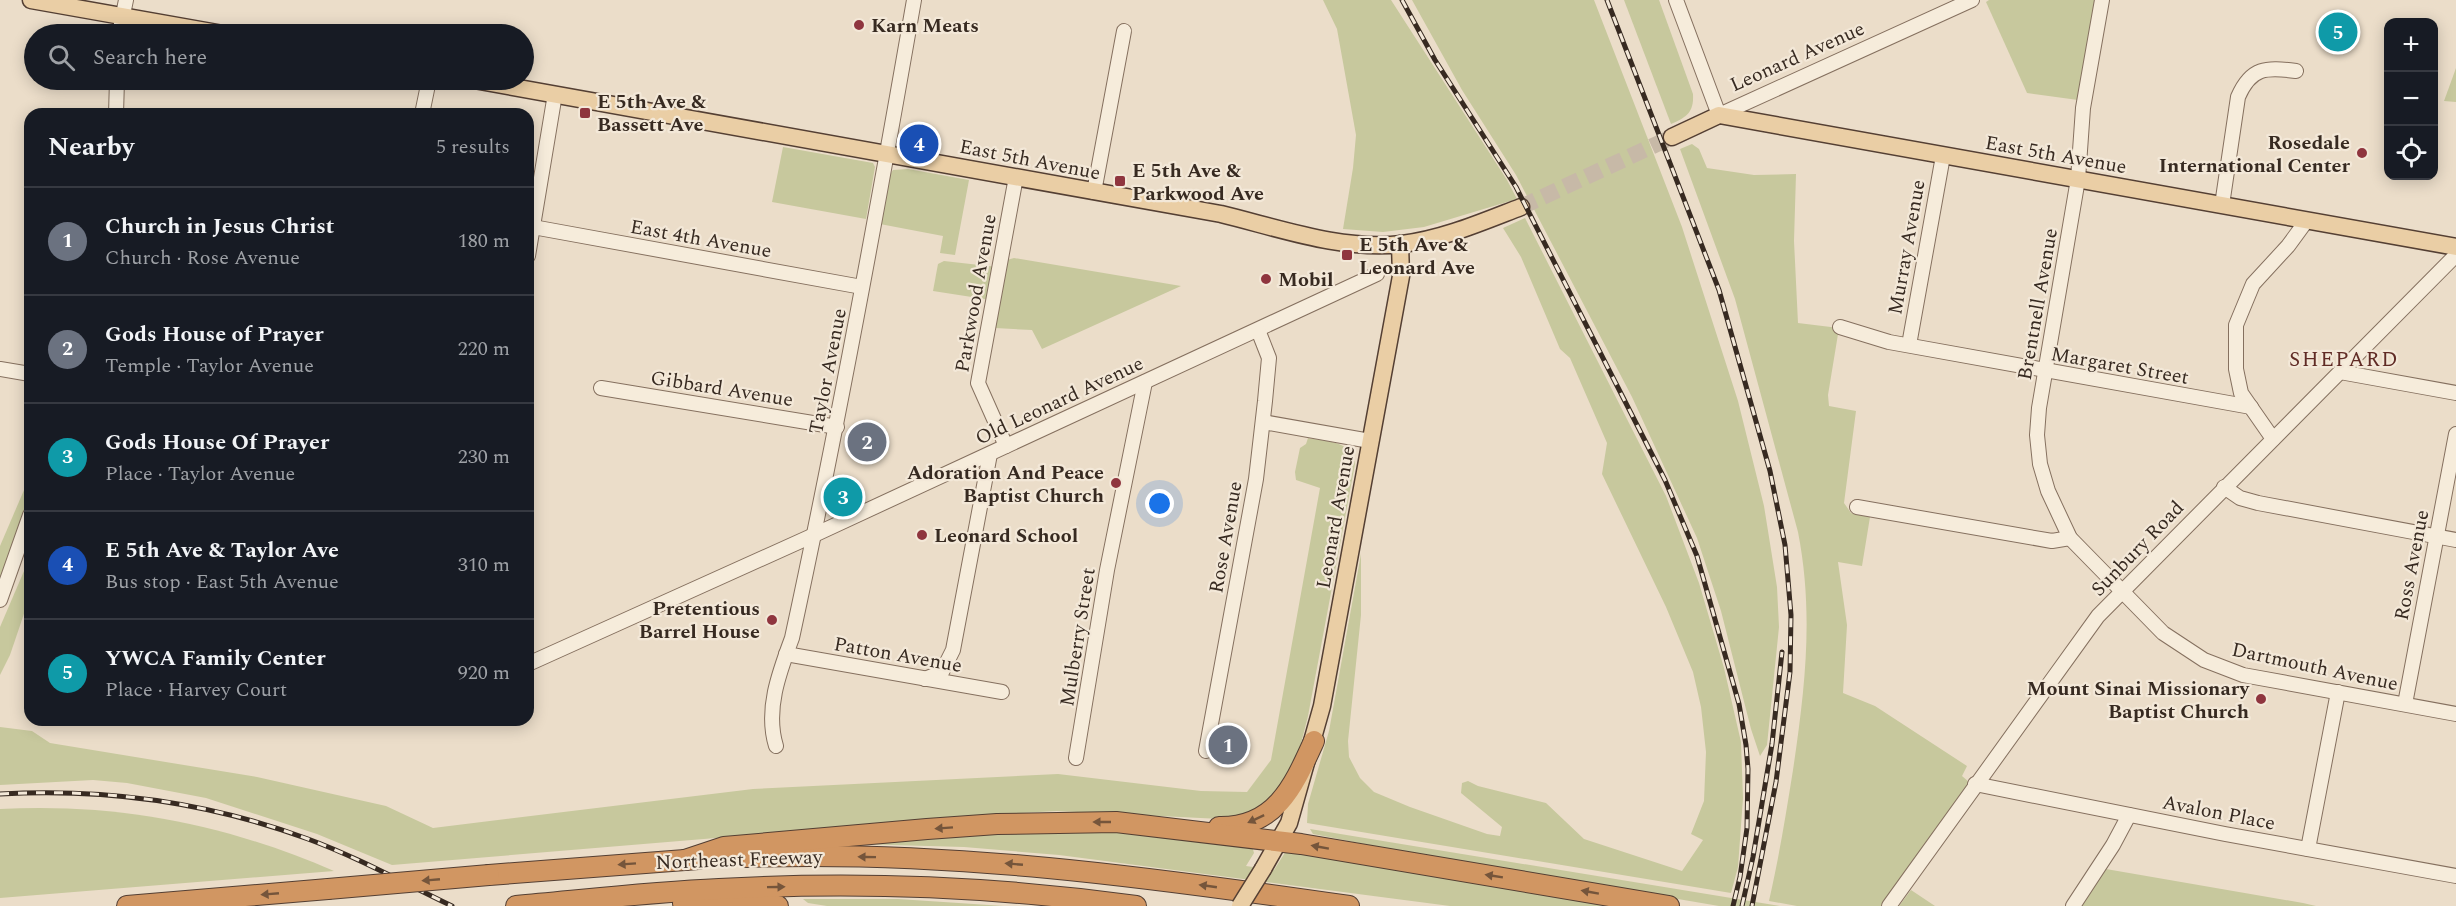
<!DOCTYPE html>
<meta charset="utf-8">
<style>
:root{--surface:#171b24;--page:#242831;--text:#f1f3f6;--muted:#9ea1a6;--line:#363941;--accent:#c59ea3}
body{margin:0;font-family:Spectral,serif;background:var(--page);color:var(--text)}
.controls{position:absolute;right:18px;top:18px;display:grid;overflow:hidden;border-radius:12px;box-shadow:0 3px 15px #0003}
.controls button{width:54px;height:54px;display:grid;place-items:center;padding:0;border:0;border-bottom:2px solid var(--line);background:var(--surface);color:var(--text);font:30px sans-serif}
.you{position:absolute;left:1160px;top:504px;width:21px;height:21px;margin:-15px;border:4px solid #fff;border-radius:50%;background:#1a73e8;box-shadow:0 0 0 9px #1a73e833}
.badge{display:grid;place-items:center;width:39px;height:39px;border-radius:50%;background:var(--accent);color:#fff;font-size:20px;font-weight:700}
.pin{position:absolute;translate:-50% -50%;border:3px solid #fff;box-shadow:0 2px 6px #0006}
.list{margin:0;padding:0;list-style:none}
h2{display:flex;justify-content:space-between;align-items:center;height:78px;margin:0;padding:0 24px;font-size:26px}
h2 small{font-size:20px;font-weight:400;color:var(--muted)}
.list li{display:grid;grid-template-columns:39px 1fr auto;gap:18px;align-items:center;box-sizing:border-box;height:108px;padding:0 24px;border-top:2px solid var(--line)}
.list b{display:block;font-size:22px;white-space:nowrap}
.list p{margin:0;font-size:20px;white-space:nowrap;color:var(--muted)}
.list em{font-size:20px;font-style:normal;color:var(--muted)}
.icon{flex:none;width:33px;height:33px;fill:none;stroke:currentColor;stroke-width:2;stroke-linecap:round;stroke-linejoin:round}
.map{position:relative;flex:none;width:2456px;height:906px;overflow:hidden}
.search{position:absolute;background:var(--surface);box-shadow:0 3px 15px #0003;left:24px;top:24px;width:510px;height:66px;display:flex;align-items:center;gap:15px;box-sizing:border-box;padding:0 21px;border-radius:33px;color:var(--muted);font-size:22px}
.panel{position:absolute;background:var(--surface);box-shadow:0 3px 15px #0003;left:24px;top:108px;width:510px;height:618px;border-radius:18px}
.map>svg:first-child{display:block}
.green{fill:#c7c89d}
.lines{fill:none;stroke-linecap:round;stroke-linejoin:round}
.major-tunnel{stroke:#c7b9a7;stroke-width:16;stroke-dasharray:16 8;stroke-linecap:butt}
.minor-casing{stroke:#85705f;stroke-width:16}
.major-casing{stroke:#543f33;stroke-width:19}
.highway-casing{stroke:#543f33;stroke-width:22}
.minor{stroke:#f6ecdb;stroke-width:14}
.major{stroke:#eacea5;stroke-width:16}
.highway{stroke:#d19662;stroke-width:20}
.rail-casing{stroke:#372a21;stroke-width:5}
.rail{stroke:#f3e8d8;stroke-width:3;stroke-dasharray:9;stroke-linecap:butt}
.major-bridge-casing{stroke:#543f33;stroke-width:19;stroke-linecap:butt}
.highway-bridge-casing{stroke:#543f33;stroke-width:22;stroke-linecap:butt}
.major-bridge{stroke:#eacea5;stroke-width:16}
.highway-bridge{stroke:#d19662;stroke-width:20}
.oneway{fill:#75553b}
.poi-dot{fill:#8f353e;stroke:#f3e8d8;stroke-width:2}
.labels{text-anchor:middle;stroke-width:4.5;stroke-linejoin:round;paint-order:stroke}
.poi-label{font-size:20px;font-weight:bold;fill:#372a21;stroke:#f3e8d8;text-anchor:start}
.street-label{font-size:20px;fill:#372a21;stroke:#f3e8d8}
.neighbourhood-label{font-size:21px;letter-spacing:1.5px;fill:#602b25;stroke:#f3e8d8}
</style>
<div class="map">
<svg width="2456" height="906" viewBox="0 0 2456 906">
<rect width="100%" height="100%" fill="#ebddc9"/>
<g class="green">
<polygon points="1323,0 1391,0 1507,180 1517,199 1424,227 1383,232 1343,229 1353,168 1356,135 1337,29"/>
<polygon points="1412,0 1594,0 1682,227 1738,401 1764,506 1777,587 1779,627 1767,745 1760,756 1751,729 1721,611 1697,538 1632,397 1516,175 1462,90"/>
<path d="M 1624,0 L 1659,0 L 1693,94 C 1694,112 1687,117 1671,124 Z"/>
<polygon points="1989,0 2097,0 2078,100 2027,93 1986,2"/>
<polygon points="2456,68 2456,102 2444,101"/>
<path d="M 1692,144 L 1699,149 L 1707,168 L 1754,175 L 1796,174 L 1794,241 L 1798,323 L 1839,328 L 1828,395 L 1829,406 L 1856,411 L 1844,503 L 1851,513 L 1870,517 L 1862,566 L 1838,562 L 1847,625 L 1843,693 L 1875,706 L 1967,766 L 1962,776 L 1969,782 L 1881,906 L 1797,906 L 1769,901 C 1779,857 1786,814 1793,770 C 1805,688 1814,614 1798,532 L 1735,299 L 1680,149 Z"/>
<polygon points="783,147 873,163 875,167 866,219 772,202"/>
<polygon points="908,169 969,180 955,255 940,253 943,236 880,224 889,176 893,170"/>
<polygon points="1525,218 1666,496 1699,583 1724,668 1741,742 1743,798 1738,867 1731,893 1307,823 1308,804 1329,731 1361,554 1361,615 1348,741 1349,757 1360,778 1374,792 1410,807 1487,834 1500,836 1502,827 1461,793 1462,783 1468,781 1478,786 1546,803 1584,839 1682,871 1703,840 1691,834 1704,801 1706,752 1701,707 1693,672 1666,607 1602,474 1607,443 1570,358 1560,349 1521,257 1503,228"/>
<polygon points="1014,258 1181,286 1042,349 1032,330 995,328 1007,260"/>
<polygon points="944,261 997,267 991,300 933,291 938,264"/>
<path d="M 1308,438 C 1328,442 1351,440 1355,464 L 1308,716 L 1295,767 L 1266,805 L 1237,817 L 1221,819 L 1057,811 L 1002,814 L 392,865 L 317,834 L 206,798 L 127,783 L 93,780 L 0,785 L 0,727 L 32,731 L 50,743 L 257,777 L 386,806 L 433,828 L 753,789 L 1058,774 L 1201,791 L 1247,792 L 1271,760 L 1320,488 L 1296,480 L 1295,472 L 1300,448 L 1306,444 Z"/>
<polygon points="30,476 30,504 0,584 0,546"/>
<polygon points="30,563 30,596 10,655 0,675 0,627 27,564"/>
<path d="M 0,809 C 119,803 225,824 334,871 L 0,898 Z"/>
<polygon points="1310,829 1780,906 1719,906 1420,855 1313,834"/>
<polygon points="1079,830 1147,834 1252,846 1254,853 1246,866 1274,870 1286,851 1647,906 1450,906 1059,855 964,847 856,844 856,840"/>
<polygon points="2106,869 2303,903 2316,906 2073,906 2098,871"/>
<polygon points="1911,890 1935,906 1899,906"/>
<polygon points="803,899 898,899 1004,906 827,906 808,903"/>
</g>
<g class="lines">
<polyline class="major-tunnel" points="1521,207 1672,137"/>
<defs>
<g id="minor">
<polyline points="1676,0 1719,115 1972,0"/>
<polyline points="2102,0 2083,108 2078,179 2039,408 2037,435 2040,464 2048,491 2070,538 2163,633 2204,660 2243,675 2456,714"/>
<polyline points="119,34 126,0"/>
<polyline points="116,114 117,80"/>
<polyline points="422,114 429,80"/>
<polyline points="1094,192 1124,31"/>
<path d="M 2222,205 L 2238,97 C 2251,67 2266,67 2296,71"/>
<polyline points="533,227 862,287"/>
<polyline points="528,256 555,94"/>
<polyline points="1840,327 1889,342 2251,407"/>
<polyline points="1909,345 1943,156"/>
<polyline points="0,369 30,374"/>
<polyline points="2340,372 2456,393"/>
<polyline points="601,388 837,427"/>
<polyline points="1263,422 1370,441"/>
<polyline points="2273,439 2241,393 2236,369 2236,325 2253,284 2288,246 2307,220"/>
<polyline points="1006,446 978,383 1016,177"/>
<polyline points="2224,487 2240,498 2258,503 2456,540"/>
<polyline points="1857,507 2052,541 2070,538"/>
<polyline points="0,600 30,515"/>
<polyline points="786,654 1002,692"/>
<polyline points="528,664 814,535 1377,274"/>
<polyline points="925,679 942,672 953,650 990,454"/>
<polyline points="2405,704 2456,434"/>
<path d="M 776,746 C 765,710 779,673 792,638 C 838,426 877,213 914,0"/>
<polyline points="1206,751 1256,479 1265,401 1269,358 1258,330"/>
<polyline points="1076,758 1107,570 1145,382"/>
<polyline points="1975,784 2225,834 2456,876"/>
<polyline points="2308,849 2338,692"/>
<polyline points="1889,906 2098,616 2456,255"/>
<polyline points="2073,906 2113,845 2129,815"/>
</g>
<g id="major">
<polyline points="31,0 223,34"/>
<path d="M 474,80 L 1221,214 C 1279,228 1341,251 1402,244 C 1443,239 1482,222 1521,207"/>
<polyline points="1672,137 1719,115 2456,247"/>
<polyline points="1263,869 1289,823 1322,706 1401,276 1400,244"/>
</g>
<g id="highway">
<path d="M 1219,827 C 1276,828 1294,785 1314,741"/>
<path d="M 746,857 C 949,850 1148,877 1349,906"/>
<polyline points="685,860 724,847 927,829 997,824 1116,822 1301,844 1669,906"/>
<polyline points="489,875 698,859"/>
<polyline points="683,903 778,906"/>
<polyline points="127,906 328,889"/>
<path d="M 516,906 C 583,900 651,892 719,889 C 858,881 999,887 1136,906"/>
</g>
</defs>
<use href="#minor" class="minor-casing"/>
<use href="#major" class="major-casing"/>
<use href="#highway" class="highway-casing"/>
<use href="#minor" class="minor"/>
<use href="#major" class="major"/>
<use href="#highway" class="highway"/>
<defs>
<g id="rail">
<polyline points="1402,0 1435,60 1516,187 1665,480 1697,556 1739,704 1746,745 1748,769 1747,828 1740,877 1733,906"/>
<polyline points="1607,0 1719,290 1770,471 1785,545 1791,615 1790,672 1776,782 1752,906"/>
<path d="M 0,794 C 106,788 208,802 308,839 C 357,857 404,883 452,906"/>
<polyline points="1742,906 1753,857 1772,744 1782,652"/>
</g>
</defs>
<use href="#rail" class="rail-casing"/>
<use href="#rail" class="rail"/>
<defs>
<polyline id="major-bridge" points="1240,906 1263,869"/>
<polyline id="highway-bridge" points="328,889 489,875"/>
</defs>
<use href="#major-bridge" class="major-bridge-casing"/>
<use href="#highway-bridge" class="highway-bridge-casing"/>
<use href="#major-bridge" class="major-bridge"/>
<use href="#highway-bridge" class="highway-bridge"/>
</g>
<defs><path id="oneway-solid" d="M-6-.8H1V-3.2L6.5 0L1 3.2V.8H-6Z" transform="scale(1.5)"/></defs>
<g class="oneway">
<use href="#oneway-solid" transform="translate(1256 819) rotate(155)"/>
<use href="#oneway-solid" transform="translate(1102 822) rotate(180)"/>
<use href="#oneway-solid" transform="translate(944 828) rotate(176)"/>
<use href="#oneway-solid" transform="translate(1320 847) rotate(-170)"/>
<use href="#oneway-solid" transform="translate(867 857) rotate(-179)"/>
<use href="#oneway-solid" transform="translate(627 864) rotate(176)"/>
<use href="#oneway-solid" transform="translate(1014 864) rotate(-175)"/>
<use href="#oneway-solid" transform="translate(1494 876) rotate(-171)"/>
<use href="#oneway-solid" transform="translate(431 880) rotate(175)"/>
<use href="#oneway-solid" transform="translate(1208 886) rotate(-172)"/>
<use href="#oneway-solid" transform="translate(776 887) rotate(-1)"/>
<use href="#oneway-solid" transform="translate(1590 892) rotate(-170)"/>
<use href="#oneway-solid" transform="translate(270 894) rotate(175)"/>
</g>
<g class="poi-dot">
<circle cx="859" cy="25" r="6"/>
<rect x="579" y="107" width="12" height="12" rx="3"/>
<circle cx="2362" cy="153" r="6"/>
<rect x="1114" y="175" width="12" height="12" rx="3"/>
<rect x="1341" y="249" width="12" height="12" rx="3"/>
<circle cx="1266" cy="279" r="6"/>
<circle cx="1116" cy="483" r="6"/>
<circle cx="922" cy="535" r="6"/>
<circle cx="772" cy="620" r="6"/>
<circle cx="2261" cy="699" r="6"/>
</g>
<g class="labels">
<g class="poi-label">
<text x="871" y="32">Karn Meats</text>
<text x="597" y="108">E 5th Ave &amp;<tspan x="597" dy="23">Bassett Ave</tspan></text>
<text x="2350" y="149" text-anchor="end">Rosedale<tspan x="2350" dy="23">International Center</tspan></text>
<text x="1132" y="177">E 5th Ave &amp;<tspan x="1132" dy="23">Parkwood Ave</tspan></text>
<text x="1359" y="251">E 5th Ave &amp;<tspan x="1359" dy="23">Leonard Ave</tspan></text>
<text x="1278" y="286">Mobil</text>
<text x="1104" y="479" text-anchor="end">Adoration And Peace<tspan x="1104" dy="23">Baptist Church</tspan></text>
<text x="934" y="542">Leonard School</text>
<text x="760" y="615" text-anchor="end">Pretentious<tspan x="760" dy="23">Barrel House</tspan></text>
<text x="2249" y="695" text-anchor="end">Mount Sinai Missionary<tspan x="2249" dy="23">Baptist Church</tspan></text>
</g>
<g class="street-label">
<text transform="translate(1797 56) rotate(-24)" y="7">Leonard Avenue</text>
<text transform="translate(2056 154) rotate(10)" y="7">East 5th Avenue</text>
<text transform="translate(1030 159) rotate(11)" y="7">East 5th Avenue</text>
<text transform="translate(701 238) rotate(10)" y="7">East 4th Avenue</text>
<text transform="translate(1906 247) rotate(-80)" y="7">Murray Avenue</text>
<text transform="translate(975 293) rotate(-80)" y="7">Parkwood Avenue</text>
<text transform="translate(2037 304) rotate(-80)" y="7">Brentnell Avenue</text>
<text transform="translate(2120 365) rotate(10)" y="7">Margaret Street</text>
<text transform="translate(827 371) rotate(-79)" y="7">Taylor Avenue</text>
<text transform="translate(722 388) rotate(9)" y="7">Gibbard Avenue</text>
<text transform="translate(1059 400) rotate(-25)" y="7">Old Leonard Avenue</text>
<text transform="translate(1335 517) rotate(-80)" y="7">Leonard Avenue</text>
<text transform="translate(1225 537) rotate(-80)" y="7">Rose Avenue</text>
<text transform="translate(2137 548) rotate(-46)" y="7">Sunbury Road</text>
<text transform="translate(2411 565) rotate(-79)" y="7">Ross Avenue</text>
<text transform="translate(1077 637) rotate(-81)" y="7">Mulberry Street</text>
<text transform="translate(898 654) rotate(10)" y="7">Patton Avenue</text>
<text transform="translate(2315 666) rotate(12)" y="7">Dartmouth Avenue</text>
<text transform="translate(2219 812) rotate(11)" y="7">Avalon Place</text>
<text transform="translate(739 859) rotate(-2)" y="7">Northeast Freeway</text>
</g>
<g class="neighbourhood-label">
<text x="2344" y="366">SHEPARD</text>
</g>
</g>
</svg>
<div class="controls">
<button>+</button>
<button>−</button>
<button><svg class="icon" aria-label="locate" viewBox="0 0 24 24"><circle cx="12" cy="12" r="6"/><path d="M12 2v4M12 18v4M2 12h4M18 12h4"/></svg></button>
</div>
<div class="you"></div>
<div class="pin badge" style="left:1228px;top:745px;background:#6b7280">1</div>
<div class="pin badge" style="left:867px;top:442px;background:#6b7280">2</div>
<div class="pin badge" style="left:843px;top:497px;background:#0f9aa8">3</div>
<div class="pin badge" style="left:919px;top:144px;background:#1a4fb4">4</div>
<div class="pin badge" style="left:2338px;top:32px;background:#0f9aa8">5</div>
<div class="search"><svg class="icon" aria-label="search" viewBox="0 0 24 24"><circle cx="10" cy="10" r="6"/><path d="M15 15l6 6"/></svg>Search here</div>
<section class="panel">
<h2>Nearby<small>5 results</small></h2>
<ul class="list">
<li><span class="badge" style="background:#6b7280">1</span><div><b>Church in Jesus Christ</b><p>Church · Rose Avenue</p></div><em>180 m</em></li>
<li><span class="badge" style="background:#6b7280">2</span><div><b>Gods House of Prayer</b><p>Temple · Taylor Avenue</p></div><em>220 m</em></li>
<li><span class="badge" style="background:#0f9aa8">3</span><div><b>Gods House Of Prayer</b><p>Place · Taylor Avenue</p></div><em>230 m</em></li>
<li><span class="badge" style="background:#1a4fb4">4</span><div><b>E 5th Ave &amp; Taylor Ave</b><p>Bus stop · East 5th Avenue</p></div><em>310 m</em></li>
<li><span class="badge" style="background:#0f9aa8">5</span><div><b>YWCA Family Center</b><p>Place · Harvey Court</p></div><em>920 m</em></li>
</ul>
</section>
</div>
